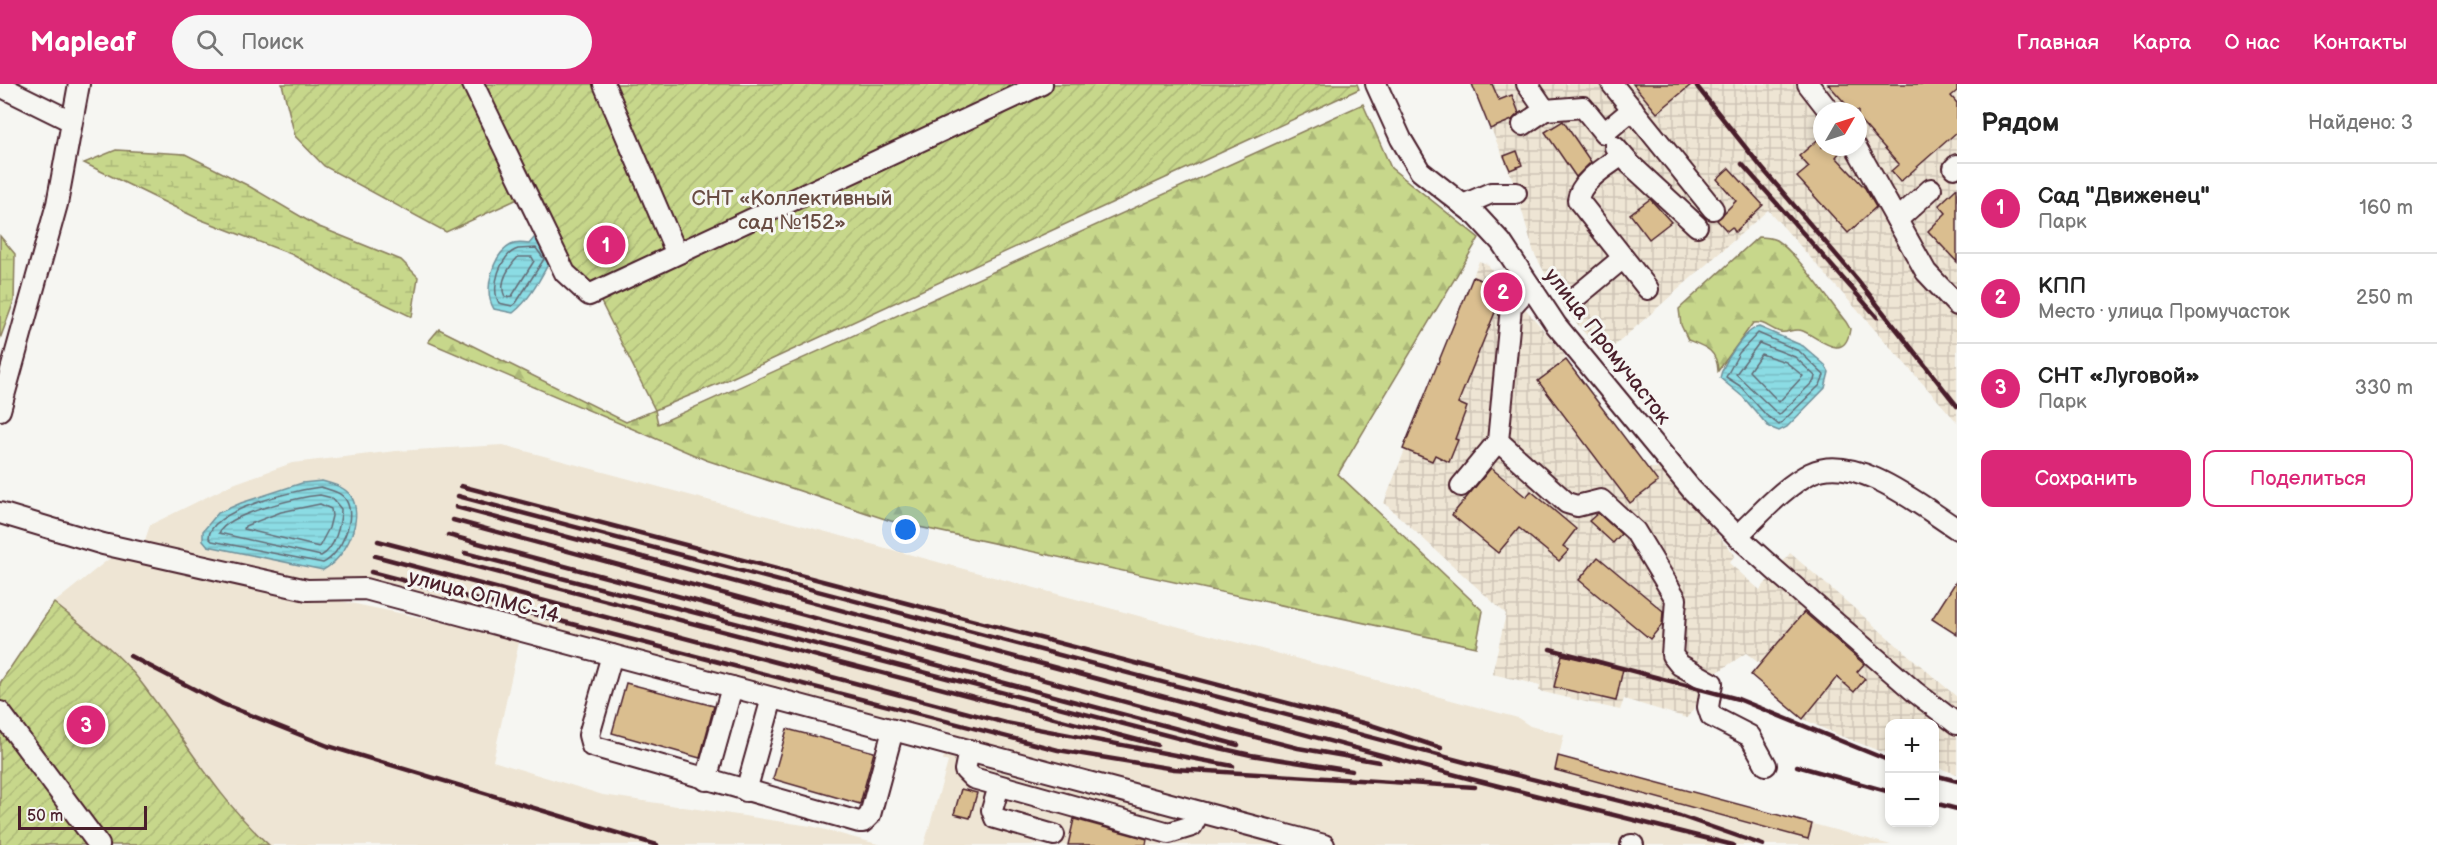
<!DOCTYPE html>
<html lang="ru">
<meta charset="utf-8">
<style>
:root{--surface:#fff;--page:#f6f6f6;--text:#222;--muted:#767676;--line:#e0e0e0;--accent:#db2777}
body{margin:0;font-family:"Balsamiq Sans",sans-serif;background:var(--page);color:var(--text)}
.controls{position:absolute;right:18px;bottom:18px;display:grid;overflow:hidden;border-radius:12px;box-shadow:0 3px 9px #0003}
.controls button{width:54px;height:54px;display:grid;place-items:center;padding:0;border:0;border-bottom:2px solid var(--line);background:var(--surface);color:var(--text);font:30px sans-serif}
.compass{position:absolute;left:1813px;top:18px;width:54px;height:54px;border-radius:50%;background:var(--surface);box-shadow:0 3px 9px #0003;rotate:51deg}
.scale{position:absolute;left:18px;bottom:15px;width:129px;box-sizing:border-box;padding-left:6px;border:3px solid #4a1f2b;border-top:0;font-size:16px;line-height:21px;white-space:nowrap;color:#4a1f2b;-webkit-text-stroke:4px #f6f6f2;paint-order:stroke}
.you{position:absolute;left:906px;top:446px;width:21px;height:21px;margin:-15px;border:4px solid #fff;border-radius:50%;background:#1a73e8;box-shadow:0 0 0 9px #1a73e833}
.badge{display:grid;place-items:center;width:39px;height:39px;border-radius:50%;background:var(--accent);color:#fff;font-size:20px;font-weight:700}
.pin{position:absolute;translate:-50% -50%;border:3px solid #fff;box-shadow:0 2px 6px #0006}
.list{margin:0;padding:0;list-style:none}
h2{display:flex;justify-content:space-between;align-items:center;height:78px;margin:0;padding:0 24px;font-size:26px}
h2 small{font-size:20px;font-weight:400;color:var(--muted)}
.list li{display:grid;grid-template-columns:39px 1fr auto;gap:18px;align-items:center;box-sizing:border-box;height:90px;padding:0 24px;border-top:2px solid var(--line)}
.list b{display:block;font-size:22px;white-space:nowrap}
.list p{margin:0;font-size:20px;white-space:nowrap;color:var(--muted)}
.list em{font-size:20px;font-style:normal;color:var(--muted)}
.actions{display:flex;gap:12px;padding:18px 24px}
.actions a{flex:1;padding:14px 0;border:2px solid var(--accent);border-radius:12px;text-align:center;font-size:21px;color:var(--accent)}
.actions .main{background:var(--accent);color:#fff}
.icon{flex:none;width:33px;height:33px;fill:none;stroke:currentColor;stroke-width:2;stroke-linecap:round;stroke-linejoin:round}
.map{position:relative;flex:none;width:1957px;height:761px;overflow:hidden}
header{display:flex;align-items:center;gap:36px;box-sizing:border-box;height:84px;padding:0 30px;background:var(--accent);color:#fff}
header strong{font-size:28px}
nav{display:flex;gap:33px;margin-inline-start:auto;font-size:21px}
.search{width:420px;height:54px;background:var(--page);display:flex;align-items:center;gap:15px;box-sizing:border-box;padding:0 21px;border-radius:33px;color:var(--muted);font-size:22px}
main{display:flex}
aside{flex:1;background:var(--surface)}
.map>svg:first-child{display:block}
.built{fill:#eee5d4}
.industrial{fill:url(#industrial-grid);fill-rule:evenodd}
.forest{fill:url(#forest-firs);stroke:#887b5b;stroke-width:1.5}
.wetland{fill:url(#wetland-marsh);stroke:#887b5b;stroke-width:1.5}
.garden{fill:url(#garden-furrows);stroke:#887b5b;stroke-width:1.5}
.water{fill:url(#water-rules);stroke:#71909a;stroke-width:1.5}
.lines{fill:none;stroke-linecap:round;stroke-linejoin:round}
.shore{stroke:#646b75;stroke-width:1.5}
.building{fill:#dabe8f;stroke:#4a1f2b;stroke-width:1.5}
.minor-casing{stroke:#4a1f2b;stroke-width:24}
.minor{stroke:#f6f6f2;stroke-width:20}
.rail{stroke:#4a1f2b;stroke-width:4.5}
.labels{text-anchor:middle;stroke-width:6;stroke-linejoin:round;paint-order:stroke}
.park-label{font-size:21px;fill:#694d43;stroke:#f6f6f2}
.street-label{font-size:21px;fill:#4a1f2b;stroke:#f6f6f2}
</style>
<header>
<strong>Mapleaf</strong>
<div class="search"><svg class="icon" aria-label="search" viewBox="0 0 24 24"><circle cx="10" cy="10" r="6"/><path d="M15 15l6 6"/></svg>Поиск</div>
<nav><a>Главная</a><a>Карта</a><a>О нас</a><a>Контакты</a></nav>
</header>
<main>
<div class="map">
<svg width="1957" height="761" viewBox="0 0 1957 761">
<defs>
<pattern id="industrial-grid" width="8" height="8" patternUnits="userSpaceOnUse" patternTransform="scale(1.5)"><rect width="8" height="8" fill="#eee5d4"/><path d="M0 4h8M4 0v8" fill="none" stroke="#cec4b6"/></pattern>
<pattern id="forest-firs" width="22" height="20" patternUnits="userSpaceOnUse" patternTransform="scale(1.5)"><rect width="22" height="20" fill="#c7d78b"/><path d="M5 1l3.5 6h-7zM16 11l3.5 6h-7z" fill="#acb878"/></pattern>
<pattern id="wetland-marsh" width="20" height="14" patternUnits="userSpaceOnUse" patternTransform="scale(1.5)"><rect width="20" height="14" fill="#c7d78b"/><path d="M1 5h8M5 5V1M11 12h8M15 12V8" fill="none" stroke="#acb878"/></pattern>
<pattern id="garden-furrows" width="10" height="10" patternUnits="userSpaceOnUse" patternTransform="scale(1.5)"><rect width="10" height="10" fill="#c7d78b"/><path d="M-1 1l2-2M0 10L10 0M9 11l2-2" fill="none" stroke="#acb878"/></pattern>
<pattern id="water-rules" width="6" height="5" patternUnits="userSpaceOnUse" patternTransform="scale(1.5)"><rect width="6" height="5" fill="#8bdce4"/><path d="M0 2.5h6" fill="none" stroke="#79bcc4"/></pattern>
</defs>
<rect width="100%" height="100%" fill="#f6f6f2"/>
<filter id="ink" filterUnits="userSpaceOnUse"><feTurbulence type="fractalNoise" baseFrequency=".0167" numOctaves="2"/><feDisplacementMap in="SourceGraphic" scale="12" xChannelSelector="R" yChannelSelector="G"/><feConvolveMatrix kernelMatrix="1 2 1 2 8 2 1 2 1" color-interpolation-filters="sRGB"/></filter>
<g filter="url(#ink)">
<g class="built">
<polygon points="503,361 1518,634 1530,642 1564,651 1559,672 1891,761 924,761 948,678 943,676 946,665 952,663 954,649 144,459 150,441 233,400 292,379 396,367"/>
<polygon points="115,470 520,554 493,677 603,711 811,742 881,761 269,761 250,743 214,700 135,590 54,519"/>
</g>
<g class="industrial">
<path d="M 1472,0 L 1957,0 L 1957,338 L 1768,126 L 1603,272 L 1563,222 L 1534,169 L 1514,99 ZM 1822,27 L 1858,27 L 1858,63 L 1822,63 Z"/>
<polygon points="1479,177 1487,180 1564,270 1566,277 1647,384 1661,384 1735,471 1729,479 1760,506 1790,469 1957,613 1957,690 1935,683 1934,640 1890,640 1889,670 1882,668 1833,649 1803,635 1751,591 1760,580 1746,569 1712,592 1703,611 1687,634 1624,615 1620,626 1539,607 1540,601 1492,590 1506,530 1384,419"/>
</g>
<g class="forest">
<polygon points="1363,20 1391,84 1479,154 1338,390 1483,527 1476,563 891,437 706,376 428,258 439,245 626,338 655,326 658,340"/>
<path d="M 1758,153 C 1764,153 1770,153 1776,156 C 1798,170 1829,217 1846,238 L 1850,245 C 1845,281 1818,253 1803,247 C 1794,243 1788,250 1780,248 C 1769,245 1765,237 1753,239 L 1718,287 C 1717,266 1706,263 1688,256 L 1681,241 L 1679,225 Z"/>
</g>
<g class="wetland">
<polygon points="116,66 185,70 247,101 317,142 401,176 418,193 412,233 362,209 291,170 199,135 84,79"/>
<polygon points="0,152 15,170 14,217 0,255"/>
</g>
<g class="garden">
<polygon points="282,0 1357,0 1359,5 727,296 655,326 599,214 587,215 520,114 446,148 324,82 295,52"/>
<path d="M 54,519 C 82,542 114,564 136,592 C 181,648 215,713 269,761 L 0,761 L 0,626 L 3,619 L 0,616 L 0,599 Z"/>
</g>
<g class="water">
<path d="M 534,154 L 546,166 L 551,175 C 541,193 530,216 513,229 L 494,225 C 483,207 492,171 511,161 C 516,158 523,159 529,160 Z"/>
<path d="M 1759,243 L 1803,262 L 1825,281 L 1829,288 L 1825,304 L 1787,343 L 1779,347 L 1769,343 L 1743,313 L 1720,294 C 1722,281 1745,245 1759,243 Z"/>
<path d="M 322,397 C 332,400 344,402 351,412 C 365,435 345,475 323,486 L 208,462 L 203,456 L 203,447 L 218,429 L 241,419 L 302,399 Z"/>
</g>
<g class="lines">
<g class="shore">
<path d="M 518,165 L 536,164 L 544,175 L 516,219 L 512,222 L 499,219 C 490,204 500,170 518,165 Z"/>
<path d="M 518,173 L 532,173 L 534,177 L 512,212 L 505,213 C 498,199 509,183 518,173 Z"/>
<polygon points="1758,249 1799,267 1824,291 1820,301 1779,341 1766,331 1740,302 1726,293 1739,269"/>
<polygon points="1759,259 1795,273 1815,292 1814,297 1779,331 1736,290"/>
<polygon points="1761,270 1786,278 1803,292 1779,318 1749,287"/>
<path d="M 321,403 C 330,406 341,408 346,416 C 357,435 340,471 323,479 L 212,457 L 209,454 C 208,426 299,405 321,403 Z"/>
<path d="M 320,411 L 332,414 L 341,425 C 341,440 335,465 321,472 L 219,449 C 227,430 299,413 320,411 Z"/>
<polygon points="320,420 331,425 332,432 329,444 319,463 244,445 245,442 281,428"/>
</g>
</g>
<g class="building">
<polygon points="1472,0 1492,0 1499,16 1512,11 1519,29 1512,36 1490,45"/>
<polygon points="1633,0 1692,0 1657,29"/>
<polygon points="1828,0 1957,0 1957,7 1951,12 1957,19 1957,48 1900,98 1891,87 1899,80 1858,34 1858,27 1852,27"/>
<polygon points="1563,37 1591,78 1576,93 1545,48"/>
<polygon points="1822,52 1822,63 1844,63 1836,73 1865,104 1876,123 1848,149 1797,93 1809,83 1799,72"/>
<polygon points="1517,67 1522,81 1510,86 1504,72"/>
<polygon points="1729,84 1763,121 1735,148 1732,143 1727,147 1717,136 1736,117 1717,95"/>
<polygon points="1957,104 1957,178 1928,147 1946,129 1939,121"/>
<polygon points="1650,115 1671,138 1649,155 1630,130"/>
<polygon points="1473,193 1509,207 1498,221 1458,319 1467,323 1455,355 1458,356 1449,378 1435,371 1432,377 1403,365"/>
<polygon points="1566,276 1658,398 1630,419 1538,297"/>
<polygon points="1491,384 1526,413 1531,407 1576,445 1563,462 1569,466 1559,477 1519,444 1498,469 1452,431"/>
<polygon points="1598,429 1621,450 1613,459 1589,437"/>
<polygon points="1598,473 1663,527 1662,541 1650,555 1579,496"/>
<polygon points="1957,496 1957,551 1932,535"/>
<polygon points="1804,528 1864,580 1857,588 1865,595 1854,608 1837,593 1803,635 1751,591"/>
<polygon points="1562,571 1623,585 1616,617 1554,603"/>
<polygon points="626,599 714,622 700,674 612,649"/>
<polygon points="787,645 874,668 860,720 773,695"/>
<polygon points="1558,672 1812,740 1808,755 1555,686"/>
<polygon points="961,705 977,709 970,734 954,730"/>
<polygon points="1074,735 1147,755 1146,761 1068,761"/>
</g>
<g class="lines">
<defs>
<g id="minor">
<polyline points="473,0 565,189 589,211 1042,0"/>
<polyline points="604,0 676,168"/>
<polyline points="1376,0 1401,55 1420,87 1477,132 1501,158 1556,241 1692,406 1737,452 1776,487 1915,608 1957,640"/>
<polyline points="1527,0 1545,26 1583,23 1604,49 1633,25"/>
<polyline points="1612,0 1713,125"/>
<polyline points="1808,0 1829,27"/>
<polyline points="0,2 71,37"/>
<polyline points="1523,41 1545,26"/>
<polyline points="1615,63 1630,80 1697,142"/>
<polyline points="1856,63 1926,188 1957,221"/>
<path d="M 1622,71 C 1607,82 1580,97 1578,116 L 1648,205"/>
<polyline points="1954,84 1957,81"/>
<polyline points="1463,121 1491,109 1516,109"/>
<polyline points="1897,136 1931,105"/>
<polyline points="1530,202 1511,223 1498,357 1567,419 1577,422 1601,416 1635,447 1676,515 1672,571 1680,581 1712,599 1708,623 1711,632 1750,652 1766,681"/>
<polyline points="1576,213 1623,174"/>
<polyline points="0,326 57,120 79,0"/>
<polyline points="1461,402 1498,357"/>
<polyline points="0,429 103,460 307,506 365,505 1324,761"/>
<path d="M 1737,452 C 1760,431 1783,403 1811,389 C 1856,368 1921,422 1957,445"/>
<polyline points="612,571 589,651 592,662 859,738 863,738 870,731 893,646"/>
<polyline points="0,628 99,761"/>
<polyline points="969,666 965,686 973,694 1169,749 1192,742 1199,728"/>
<polyline points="706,696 732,603"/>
<polyline points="999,702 992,726 995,734 1054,751"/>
<polyline points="746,707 772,614"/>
<polyline points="1631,761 1633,761"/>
</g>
</defs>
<use href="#minor" class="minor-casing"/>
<use href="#minor" class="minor"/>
<g class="rail">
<polyline points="1695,0 1762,84 1857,195 1957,322"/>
<polyline points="1742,80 1877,233"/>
<polyline points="461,402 1371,641 1441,664"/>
<polyline points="458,412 1472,680 1680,732 1763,761"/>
<polyline points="456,423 1471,695 1733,761"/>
<polyline points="453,436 1236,648 1298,664 1379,678"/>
<polyline points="448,451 1238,661"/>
<polyline points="378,457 1157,661"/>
<polyline points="465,469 1197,659 1251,671 1352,687"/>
<polyline points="375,472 1006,639 1233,682"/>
<polyline points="371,488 1058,666 1174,685 1475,703"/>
<polyline points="1550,565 1738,615 1890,677"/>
<polyline points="130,572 223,620 328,662 657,761"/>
<polyline points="1797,682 1890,708"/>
<polyline points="1934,691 1957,697"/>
<polyline points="1934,719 1957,725"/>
</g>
</g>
</g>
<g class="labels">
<g class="park-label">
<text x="792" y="121">СНТ «Коллективный<tspan x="792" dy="24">сад №152»</tspan></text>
</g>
<g class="street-label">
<text transform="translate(1608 262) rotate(52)" y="7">улица Промучасток</text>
<text transform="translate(484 512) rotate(15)" y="7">улица ОПМС-14</text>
</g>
</g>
</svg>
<div class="controls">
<button>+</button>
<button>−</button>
</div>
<svg class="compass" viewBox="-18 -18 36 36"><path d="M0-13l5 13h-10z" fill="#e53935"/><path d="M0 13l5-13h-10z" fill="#767676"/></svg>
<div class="scale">50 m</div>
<div class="you"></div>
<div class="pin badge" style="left:606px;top:161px">1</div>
<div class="pin badge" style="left:1503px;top:208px">2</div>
<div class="pin badge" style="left:86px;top:641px">3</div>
</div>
<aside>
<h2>Рядом<small>Найдено: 3</small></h2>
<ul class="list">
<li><span class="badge">1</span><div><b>Сад &quot;Движенец&quot;</b><p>Парк</p></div><em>160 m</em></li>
<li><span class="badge">2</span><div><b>КПП</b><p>Место · улица Промучасток</p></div><em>250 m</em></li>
<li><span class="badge">3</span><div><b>СНТ «Луговой»</b><p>Парк</p></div><em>330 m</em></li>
</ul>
<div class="actions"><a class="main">Сохранить</a><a>Поделиться</a></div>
</aside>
</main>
